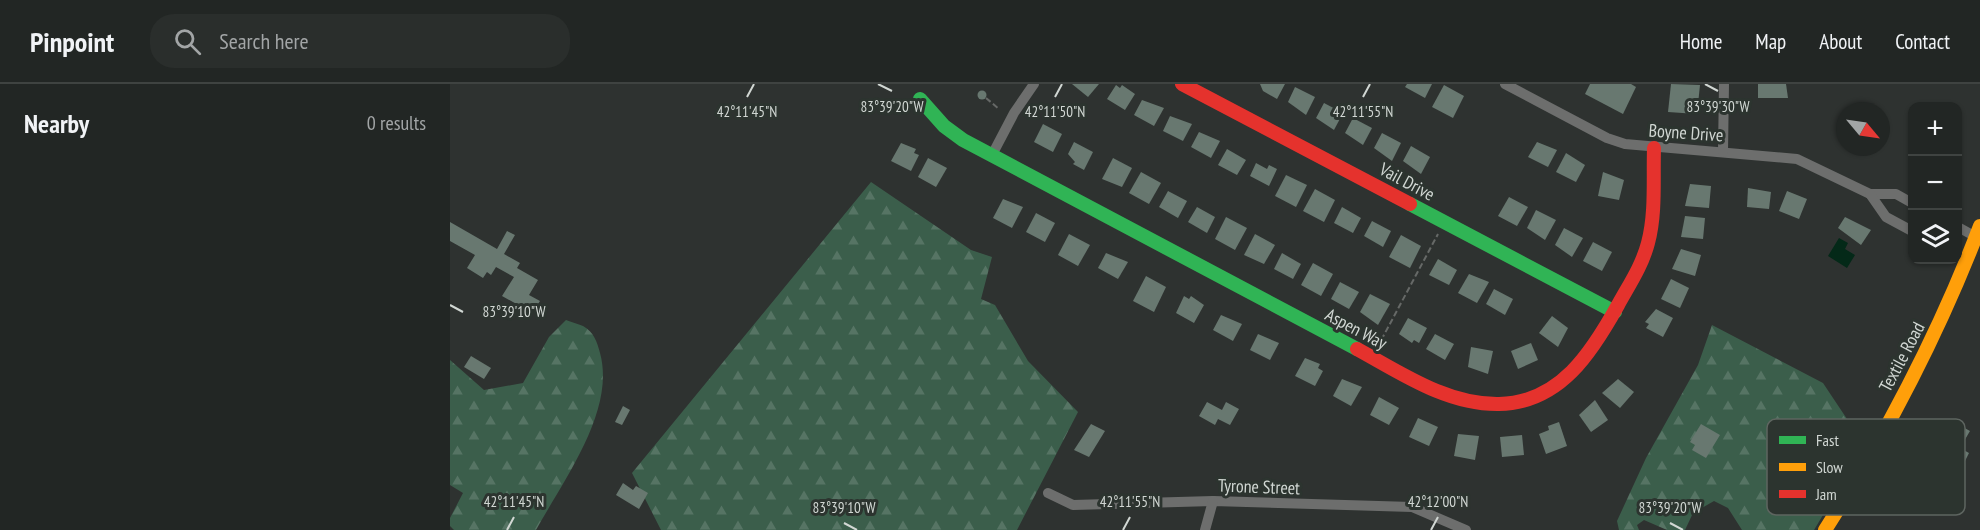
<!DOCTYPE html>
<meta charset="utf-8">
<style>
:root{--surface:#222624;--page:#2a2e2c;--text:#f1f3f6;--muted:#a2a5a6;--line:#3f4341}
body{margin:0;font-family:"PT Sans Narrow",sans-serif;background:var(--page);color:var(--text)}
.controls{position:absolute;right:18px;top:18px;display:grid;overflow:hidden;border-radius:12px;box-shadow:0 2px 4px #0004}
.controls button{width:54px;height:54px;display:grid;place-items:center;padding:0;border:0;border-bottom:2px solid var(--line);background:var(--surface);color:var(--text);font:30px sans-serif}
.compass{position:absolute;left:1386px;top:18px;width:54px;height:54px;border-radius:50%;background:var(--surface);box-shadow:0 2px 4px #0004;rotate:119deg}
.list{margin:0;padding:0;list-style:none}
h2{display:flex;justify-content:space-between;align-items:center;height:78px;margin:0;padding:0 24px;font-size:26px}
h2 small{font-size:20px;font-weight:400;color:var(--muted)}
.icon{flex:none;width:33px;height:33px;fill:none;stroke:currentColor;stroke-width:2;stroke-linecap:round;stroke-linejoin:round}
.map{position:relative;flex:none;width:1530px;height:446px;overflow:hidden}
header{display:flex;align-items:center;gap:36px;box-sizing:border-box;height:84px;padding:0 30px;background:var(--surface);border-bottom:2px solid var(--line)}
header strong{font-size:28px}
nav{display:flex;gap:33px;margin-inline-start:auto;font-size:21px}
.search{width:420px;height:54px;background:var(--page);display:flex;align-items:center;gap:15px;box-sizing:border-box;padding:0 21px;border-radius:24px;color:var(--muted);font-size:22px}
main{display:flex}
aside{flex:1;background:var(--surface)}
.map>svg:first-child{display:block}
.forest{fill:url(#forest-firs)}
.water{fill:#042918}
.building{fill:#687870}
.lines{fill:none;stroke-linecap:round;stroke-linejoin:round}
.path{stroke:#666967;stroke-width:2;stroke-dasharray:6 3;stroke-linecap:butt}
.street{stroke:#6d6e6d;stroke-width:10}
.fast{stroke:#30b455;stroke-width:14}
.slow{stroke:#ff9f0a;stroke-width:14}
.jam{stroke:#e5322d;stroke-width:14}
.ticks{fill:none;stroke:#d1d7d3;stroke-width:2}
.labels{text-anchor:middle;stroke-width:6;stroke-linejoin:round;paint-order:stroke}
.street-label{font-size:18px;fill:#d1d7d3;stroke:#2c342f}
.key{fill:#2c342f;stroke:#5e6560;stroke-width:1.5}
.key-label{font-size:16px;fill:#d1d7d3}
.ticks-label{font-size:15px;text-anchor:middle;fill:#d1d7d3;stroke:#2c342f;stroke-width:6;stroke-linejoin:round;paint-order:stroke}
</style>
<header>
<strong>Pinpoint</strong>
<div class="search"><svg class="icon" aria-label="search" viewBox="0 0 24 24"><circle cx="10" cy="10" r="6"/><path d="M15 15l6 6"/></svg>Search here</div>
<nav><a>Home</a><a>Map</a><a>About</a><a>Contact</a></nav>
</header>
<main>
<aside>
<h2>Nearby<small>0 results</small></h2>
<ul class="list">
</ul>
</aside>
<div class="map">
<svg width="1530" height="446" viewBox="0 0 1530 446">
<defs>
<pattern id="forest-firs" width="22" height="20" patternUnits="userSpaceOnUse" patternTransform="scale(1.5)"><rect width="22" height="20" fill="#3b5e4b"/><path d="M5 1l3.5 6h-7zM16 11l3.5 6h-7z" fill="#567464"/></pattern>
</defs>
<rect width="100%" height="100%" fill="#2e3230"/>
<g class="forest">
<polygon points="421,98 521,166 542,173 531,215 545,221 578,277 628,328 567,446 211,446 182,389"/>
<path d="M 116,236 C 121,238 128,240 133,242 C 144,248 147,258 150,269 C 166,327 113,397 86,446 L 4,446 L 0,442 L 0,434 L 13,409 L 0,401 L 0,276 L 34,306 L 73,299 L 99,253 Z"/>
<polygon points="1262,241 1373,299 1397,335 1418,356 1364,446 1292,446 1278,424 1264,417 1243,429 1235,446 1217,446 1194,436 1187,441 1189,446 1169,446 1167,437 1196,374 1248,281"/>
</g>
<polygon class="water" points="1389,154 1398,159 1395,165 1405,171 1397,184 1378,172"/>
<g class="building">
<polygon points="622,0 649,0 638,13"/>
<polygon points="810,0 835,0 827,15 813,7"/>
<polygon points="957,0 982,0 975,14 955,3"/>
<polygon points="1140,0 1181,0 1186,3 1173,30 1135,10"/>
<polygon points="1221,0 1250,1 1247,30 1218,28"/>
<polygon points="1308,0 1336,0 1338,14 1308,14"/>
<polygon points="666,1 670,4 672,1 685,10 675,26 657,15"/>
<polygon points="994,1 1014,12 1003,34 982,23"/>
<polygon points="845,3 865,13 856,31 838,18"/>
<circle cx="532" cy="11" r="4.5"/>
<polygon points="692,16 714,24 704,42 684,31"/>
<polygon points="874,19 893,29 884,46 866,34"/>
<polygon points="720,32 742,40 733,57 713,47"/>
<polygon points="903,34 922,44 913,61 895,49"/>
<polygon points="593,40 612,50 603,68 584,58"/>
<polygon points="749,48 770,57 761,74 741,63"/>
<polygon points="932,49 951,59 942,77 924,64"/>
<polygon points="624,58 643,68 634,86 623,80 625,78 618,70"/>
<polygon points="1087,58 1107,66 1098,83 1078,73"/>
<polygon points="451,59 466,65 464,69 469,71 461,87 441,77"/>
<polygon points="961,62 980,73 971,90 953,77"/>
<polygon points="777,65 796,76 787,91 768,81"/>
<polygon points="1116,69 1135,81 1126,98 1106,88"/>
<polygon points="478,74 497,84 486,103 468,93"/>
<polygon points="663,74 682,84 672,103 652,95"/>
<polygon points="806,79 817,85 819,81 827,85 819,102 800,92"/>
<polygon points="691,88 711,99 699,120 679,109"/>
<polygon points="1153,88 1174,96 1169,116 1148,112"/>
<polygon points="836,91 857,101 846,123 825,112"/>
<polygon points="1240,100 1261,102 1259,124 1235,122"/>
<polygon points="1298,104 1321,108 1319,125 1297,123"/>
<polygon points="865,105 885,116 874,138 853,127"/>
<polygon points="718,107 737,117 728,134 709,123"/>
<polygon points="1337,107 1357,115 1349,135 1329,127"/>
<polygon points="1059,113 1078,123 1067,142 1048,132"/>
<polygon points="553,115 573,123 562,144 543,134"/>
<polygon points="747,123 765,133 757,149 738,138"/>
<polygon points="892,123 911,134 903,149 884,139"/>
<polygon points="1086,126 1106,136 1095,156 1077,144"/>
<polygon points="586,129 605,139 595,158 576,148"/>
<polygon points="1235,132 1255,134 1253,155 1231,153"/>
<polygon points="776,133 797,144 785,166 765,155"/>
<polygon points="1395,133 1421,146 1411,161 1388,144"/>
<polygon points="922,137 941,147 933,163 914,152"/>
<polygon points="0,138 47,165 57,147 65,151 54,170 70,179 67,184 88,196 79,211 90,217 85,225 75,219 72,223 52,212 64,193 46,183 41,191 37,188 33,194 17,184 25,171 0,157"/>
<polygon points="1114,144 1133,154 1122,173 1105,161"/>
<polygon points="619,150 640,161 628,182 608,171"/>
<polygon points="805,150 825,161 814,180 794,171"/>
<polygon points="951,151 971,162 960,184 939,173"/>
<polygon points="1143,158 1162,168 1152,187 1133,177"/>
<polygon points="1231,165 1251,171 1245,192 1222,185"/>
<polygon points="656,169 678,178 668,195 648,184"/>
<polygon points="832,169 851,180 843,195 824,185"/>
<polygon points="988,175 1007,186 999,201 979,191"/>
<polygon points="863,179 883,190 871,212 851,201"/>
<polygon points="1019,190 1039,198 1027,219 1008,209"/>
<polygon points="696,192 716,203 704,228 683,217"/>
<polygon points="1221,195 1239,204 1230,224 1211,215"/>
<polygon points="890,198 909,208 899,225 881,215"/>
<polygon points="1044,205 1063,215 1055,231 1036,220"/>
<polygon points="920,210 940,220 928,241 910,228"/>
<polygon points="734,212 739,215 741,212 754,221 744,239 726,229"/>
<polygon points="1206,225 1223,234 1213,253 1196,244 1199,240 1195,238"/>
<polygon points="771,231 792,240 783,257 763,246"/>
<polygon points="1102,232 1118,244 1108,263 1089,249"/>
<polygon points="958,234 977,244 969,259 964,256 962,259 949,250"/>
<polygon points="808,250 829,259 820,276 800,266"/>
<polygon points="985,250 1004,260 995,276 976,265"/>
<polygon points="1081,259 1088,276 1068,285 1061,267"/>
<polygon points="1021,263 1043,267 1038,290 1018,283"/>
<polygon points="21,272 41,284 34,295 14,283"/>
<polygon points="855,274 870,280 868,284 873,287 865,302 845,292"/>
<polygon points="892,295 912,303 901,322 883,312"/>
<polygon points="1168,295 1184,308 1170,324 1152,309"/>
<polygon points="929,313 949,324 939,341 920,331"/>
<polygon points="1145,316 1158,336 1141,348 1129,331"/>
<polygon points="757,318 772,326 776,318 789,325 780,341 768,335 765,341 749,332"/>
<polygon points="173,322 180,326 172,341 165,338"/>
<polygon points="968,334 988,343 979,362 959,353"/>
<polygon points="1502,337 1520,347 1510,364 1519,369 1515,377 1488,362"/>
<polygon points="1109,338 1117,362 1096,370 1089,350 1099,346 1098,342"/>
<polygon points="641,340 655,347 639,373 624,366"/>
<polygon points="1251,340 1270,351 1256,374 1242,366 1245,361 1240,358"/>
<polygon points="1008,350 1029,352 1025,376 1004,372"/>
<polygon points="1072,351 1074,371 1052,373 1050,353"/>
<polygon points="173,399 183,406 186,402 198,409 189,425 166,411"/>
</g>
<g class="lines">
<g class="path">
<polyline points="536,14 549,25"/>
<polyline points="927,264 988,150"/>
</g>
<g class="street">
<polyline points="1055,0 1157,54 1175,60 1347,75 1420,110 1446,110 1462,119"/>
<polyline points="1273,68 1274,0"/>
<polyline points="542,71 564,29 584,0"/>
<polyline points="1420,110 1436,133 1462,147"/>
<polyline points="1508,143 1526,153"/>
<polyline points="598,409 623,421 763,417 962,423 1016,446"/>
<polyline points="755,446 763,417"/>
</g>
<g class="fast">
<polyline points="470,15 494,42 513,56 907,265"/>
<polyline points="960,120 1165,228"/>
</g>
<path class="slow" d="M 1375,446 C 1437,349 1489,249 1530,142"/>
<g class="jam">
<polyline points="732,0 960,120"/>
<path d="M 907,265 C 951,289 997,321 1049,320 C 1110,319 1142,268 1168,221 C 1179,201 1192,182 1198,159 C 1206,129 1203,96 1204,64"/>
</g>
</g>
<path class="ticks" d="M 428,0 L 442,7M 1255,0 L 1268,7M 297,13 L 304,0M 605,13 L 612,0M 913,13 L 920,0M 0,221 L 13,228M 394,439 L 407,446M 1220,439 L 1233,446M 57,446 L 64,433M 673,446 L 680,433M 981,446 L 988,433"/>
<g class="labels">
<g class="street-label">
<text transform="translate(1236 49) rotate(4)" y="6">Boyne Drive</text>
<text transform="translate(957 98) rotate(28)" y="6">Vail Drive</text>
<text transform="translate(906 245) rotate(28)" y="6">Aspen Way</text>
<text transform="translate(1452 273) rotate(-62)" y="6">Textile Road</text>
<text transform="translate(809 403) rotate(2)" y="6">Tyrone Street</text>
</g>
</g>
<rect x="1317" y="335" width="198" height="96" rx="9" class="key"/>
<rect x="1329" y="352" width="27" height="8" fill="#30b455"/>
<rect x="1329" y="379" width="27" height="8" fill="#ff9f0a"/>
<rect x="1329" y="406" width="27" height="8" fill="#e5322d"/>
<g class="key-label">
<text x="1366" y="362">Fast</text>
<text x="1366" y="389">Slow</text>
<text x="1366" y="416">Jam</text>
</g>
<g class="ticks-label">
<text x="442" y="28">83°39'20"W</text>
<text x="1268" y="28">83°39'30"W</text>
<text x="297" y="33">42°11'45"N</text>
<text x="605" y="33">42°11'50"N</text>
<text x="913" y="33">42°11'55"N</text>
<text x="64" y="233">83°39'10"W</text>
<text x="64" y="423">42°11'45"N</text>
<text x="680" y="423">42°11'55"N</text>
<text x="988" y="423">42°12'00"N</text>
<text x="394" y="429">83°39'10"W</text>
<text x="1220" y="429">83°39'20"W</text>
</g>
</svg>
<div class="controls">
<button>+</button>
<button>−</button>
<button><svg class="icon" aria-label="layers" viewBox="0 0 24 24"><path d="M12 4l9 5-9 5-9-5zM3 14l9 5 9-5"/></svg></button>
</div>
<svg class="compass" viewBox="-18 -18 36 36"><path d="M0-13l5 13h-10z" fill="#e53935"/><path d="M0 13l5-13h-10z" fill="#a2a5a6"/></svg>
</div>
</main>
